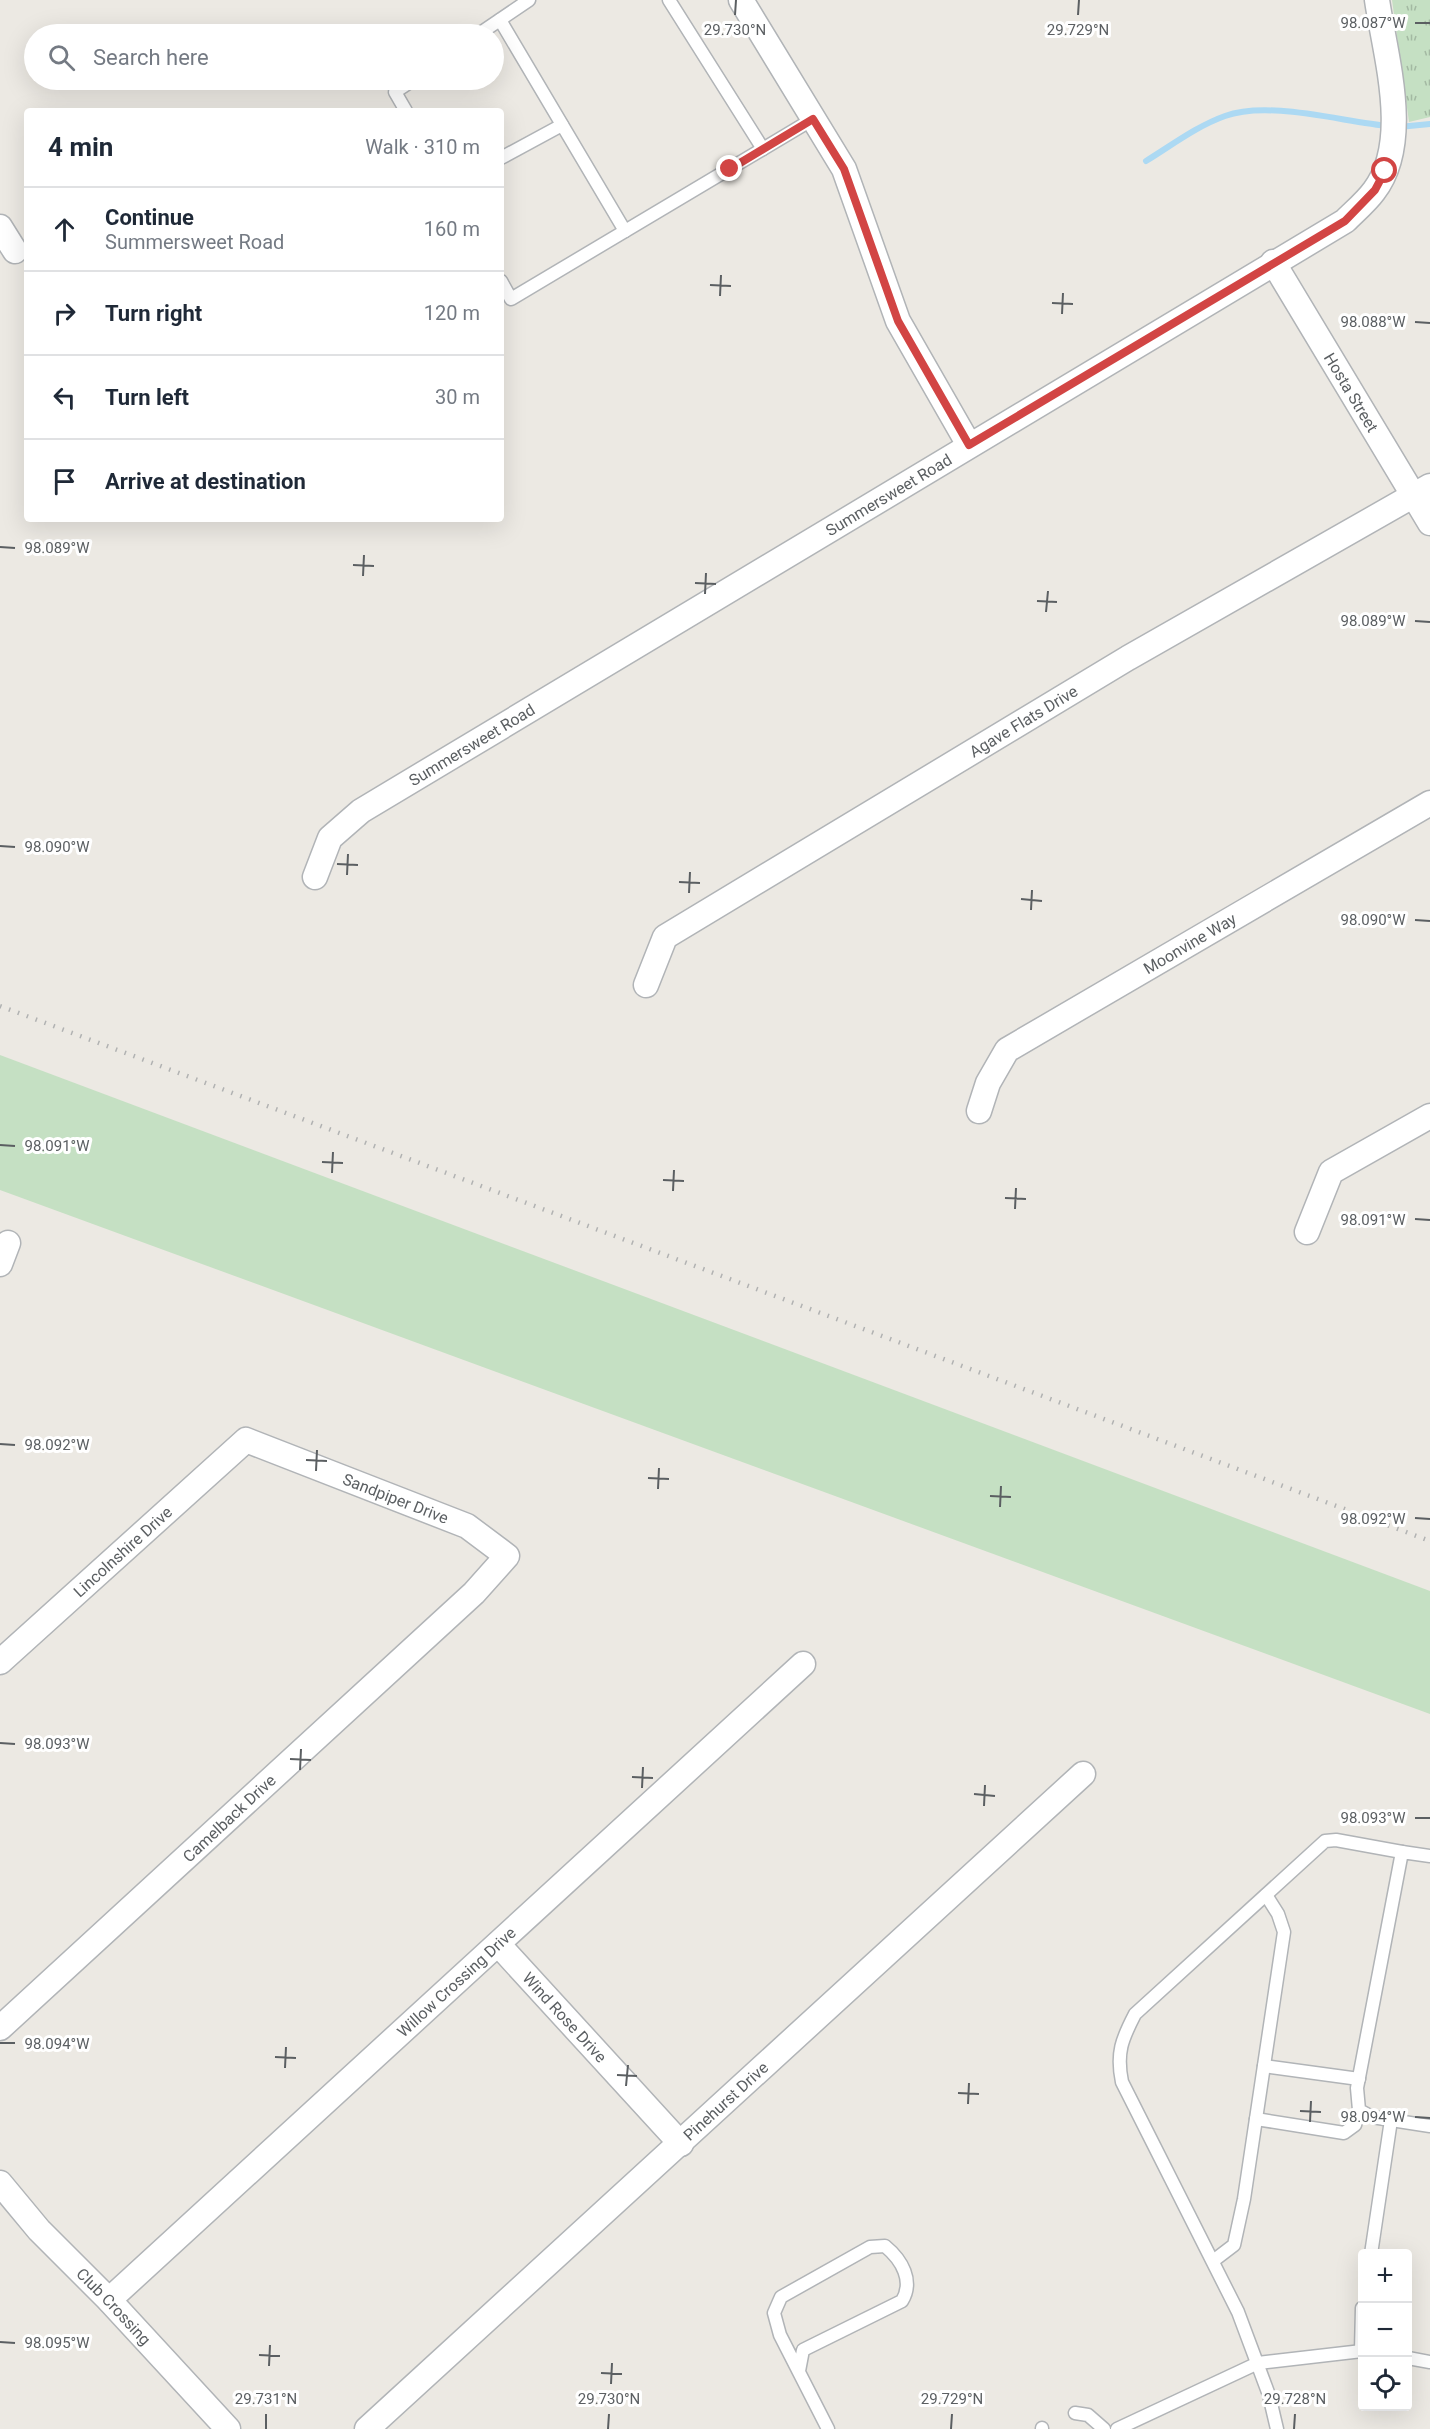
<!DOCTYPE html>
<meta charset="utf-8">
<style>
:root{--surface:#fff;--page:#f2f2f3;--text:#1f2937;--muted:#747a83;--line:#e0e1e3}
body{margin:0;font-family:Roboto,sans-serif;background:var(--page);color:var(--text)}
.controls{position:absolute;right:18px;bottom:18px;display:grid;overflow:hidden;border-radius:6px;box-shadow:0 6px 24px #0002}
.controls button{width:54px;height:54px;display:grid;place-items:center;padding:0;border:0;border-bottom:2px solid var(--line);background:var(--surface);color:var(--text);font:30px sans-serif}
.stop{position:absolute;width:18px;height:18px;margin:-14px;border:4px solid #d24544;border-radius:50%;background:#fff}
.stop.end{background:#d24544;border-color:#fff;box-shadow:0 2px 6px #0008}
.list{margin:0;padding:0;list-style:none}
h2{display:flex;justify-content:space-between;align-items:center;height:78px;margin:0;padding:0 24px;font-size:26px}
h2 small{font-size:20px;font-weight:400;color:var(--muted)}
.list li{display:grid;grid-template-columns:39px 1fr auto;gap:18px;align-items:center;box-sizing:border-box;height:84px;padding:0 24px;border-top:2px solid var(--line)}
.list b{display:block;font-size:22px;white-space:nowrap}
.list p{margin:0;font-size:20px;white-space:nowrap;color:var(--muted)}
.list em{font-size:20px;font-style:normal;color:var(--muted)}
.icon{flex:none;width:33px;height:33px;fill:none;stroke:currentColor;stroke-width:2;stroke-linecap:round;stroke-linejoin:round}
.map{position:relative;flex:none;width:1430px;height:2429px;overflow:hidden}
.search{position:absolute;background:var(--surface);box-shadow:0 6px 24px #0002;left:24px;top:24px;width:480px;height:66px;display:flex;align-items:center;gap:15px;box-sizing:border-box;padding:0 21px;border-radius:33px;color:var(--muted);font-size:22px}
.panel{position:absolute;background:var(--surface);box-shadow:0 6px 24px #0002;left:24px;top:108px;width:480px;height:414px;border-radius:6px}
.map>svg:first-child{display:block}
.green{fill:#c5e0c3}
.park{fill:url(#park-tufts)}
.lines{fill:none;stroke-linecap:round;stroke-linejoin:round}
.stream{stroke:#acd9f3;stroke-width:6}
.service-casing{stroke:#b1b4b7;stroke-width:15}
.minor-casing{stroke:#b1b4b7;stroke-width:27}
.service{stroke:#fff;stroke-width:12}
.minor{stroke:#fff;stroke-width:24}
.rail{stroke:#b1b2b2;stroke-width:4.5;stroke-dasharray:1.5 8;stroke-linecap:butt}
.route{stroke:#d24544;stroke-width:8}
.ticks{fill:none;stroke:#5b5f62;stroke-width:2}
.labels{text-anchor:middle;stroke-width:6;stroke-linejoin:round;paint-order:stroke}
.street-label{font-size:16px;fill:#5b5f62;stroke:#fff}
.ticks-label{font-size:15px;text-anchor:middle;fill:#5b5f62;stroke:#fff;stroke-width:6;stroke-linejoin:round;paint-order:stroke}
</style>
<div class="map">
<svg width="1430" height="2429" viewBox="0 0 1430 2429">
<defs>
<pattern id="park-tufts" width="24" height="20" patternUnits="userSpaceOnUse" patternTransform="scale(1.5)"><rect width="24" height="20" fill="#c5e0c3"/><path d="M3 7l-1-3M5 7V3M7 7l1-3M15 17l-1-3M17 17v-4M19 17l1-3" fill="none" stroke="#a3b9a2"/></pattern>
</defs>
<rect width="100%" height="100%" fill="#ece9e3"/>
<polygon class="green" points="0,1055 1430,1591 1430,1714 0,1190"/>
<polygon class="park" points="1392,0 1430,0 1430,117 1409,122"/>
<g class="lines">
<g class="stream">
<polyline points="1399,127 1430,124"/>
<path d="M 1146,161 C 1172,145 1197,126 1225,116 C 1269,100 1343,122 1389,126"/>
</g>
<defs>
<g id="service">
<polyline points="669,0 763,149"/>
<polyline points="500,20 625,231"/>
<polyline points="479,34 529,0"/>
<polyline points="406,111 395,92 413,80"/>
<polyline points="501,158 562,125"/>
<polyline points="501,281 511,299 813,119"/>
<polyline points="1430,1856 1402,1852 1357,2088 1359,2110 1372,2117 1430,2126"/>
<polyline points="1264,2066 1359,2079"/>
<polyline points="1256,2119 1344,2133 1355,2125 1359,2110"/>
<polyline points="1371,2254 1391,2120"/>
<polyline points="1213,2261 1234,2245 1244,2199 1284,1932 1278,1914 1266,1895"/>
<polyline points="1361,2351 1362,2308"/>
<polyline points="1408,2358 1430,2362"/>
<path d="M 799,2371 L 803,2350 L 902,2301 C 914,2281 902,2260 885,2246 L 870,2247 L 781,2297 L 774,2313 L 780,2335 L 828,2429"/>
<polyline points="1075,2413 1088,2415 1104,2429"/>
<polyline points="1042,2429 1042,2428"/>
<polyline points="1117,2429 1258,2363 1362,2351"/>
<path d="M 1277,2429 L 1269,2395 L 1238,2312 L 1122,2082 C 1116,2053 1122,2039 1135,2014 L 1325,1841 L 1336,1840 L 1402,1852"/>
</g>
<g id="minor">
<polyline points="741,0 844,169 898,321 969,445"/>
<polyline points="0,227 15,251"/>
<path id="s1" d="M 1273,262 L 1430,523"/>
<path id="s2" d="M 315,877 L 330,838 L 361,811 L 1345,221 C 1355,211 1366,202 1374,191 C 1412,142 1385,55 1377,0"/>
<path id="s3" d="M 646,985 L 665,937 L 1128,658 L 1430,486"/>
<path id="s4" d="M 979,1111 L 988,1083 L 1007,1050 L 1430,803"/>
<polyline points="1307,1232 1331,1172 1430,1116"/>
<polyline points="0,1264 8,1243"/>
<path id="s5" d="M 0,1662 L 246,1440 L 467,1526 L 507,1556 L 474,1593 L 0,2028"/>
<path id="s6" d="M 498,1944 L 681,2144"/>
<path id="s7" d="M 0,2183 L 39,2230 L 109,2300 L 228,2429"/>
<path id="s8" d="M 109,2300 L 803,1664"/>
<path id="s9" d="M 367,2429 L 1083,1774"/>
</g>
</defs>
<use href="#service" class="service-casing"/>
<use href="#minor" class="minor-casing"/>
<use href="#service" class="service"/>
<use href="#minor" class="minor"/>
<polyline class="rail" points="0,1006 1430,1541"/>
</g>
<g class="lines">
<polyline class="route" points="730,169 813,119 844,169 898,321 969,445 1345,221 1375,190 1385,171"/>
</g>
<path class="ticks" d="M 735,15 L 736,0M 1078,15 L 1079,0M 1415,23 L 1430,23M 710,285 L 731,286M 720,296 L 721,275M 1052,303 L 1073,304M 1062,314 L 1063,293M 1415,322 L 1430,323M 0,547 L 15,548M 353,565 L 374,566M 363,576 L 364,555M 695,583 L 716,584M 705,594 L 706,573M 1037,601 L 1057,602M 1046,612 L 1048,591M 1415,621 L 1430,622M 0,846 L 15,847M 337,864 L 358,865M 347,875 L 348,854M 679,882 L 700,883M 689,893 L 690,872M 1021,899 L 1042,901M 1031,910 L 1032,890M 1415,920 L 1430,921M 0,1145 L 15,1146M 322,1162 L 343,1163M 332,1173 L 333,1152M 663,1180 L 684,1181M 673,1191 L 674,1170M 1005,1198 L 1026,1199M 1015,1209 L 1016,1188M 1415,1219 L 1430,1220M 0,1444 L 15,1445M 306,1460 L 327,1461M 316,1471 L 317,1450M 648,1478 L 669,1479M 658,1489 L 659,1468M 990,1496 L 1011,1497M 1000,1507 L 1001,1486M 1415,1518 L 1430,1519M 0,1743 L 15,1744M 290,1759 L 311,1760M 300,1770 L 301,1749M 632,1777 L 653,1778M 642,1788 L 643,1767M 974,1794 L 995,1796M 984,1806 L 985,1785M 1415,1818 L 1430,1818M 0,2043 L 15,2043M 275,2057 L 296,2058M 285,2068 L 286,2047M 617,2075 L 637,2076M 626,2086 L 628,2065M 958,2093 L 979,2094M 968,2104 L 969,2083M 1300,2111 L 1321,2112M 1415,2117 L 1430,2118M 1310,2122 L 1311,2101M 0,2342 L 15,2343M 259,2355 L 280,2356M 269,2366 L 270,2345M 601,2373 L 622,2374M 611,2384 L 612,2363M 266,2429 L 266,2414M 608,2429 L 609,2414M 951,2429 L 952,2414M 1294,2429 L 1295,2414"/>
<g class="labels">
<g class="street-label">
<text dy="6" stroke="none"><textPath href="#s1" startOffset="152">Hosta Street</textPath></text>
<text dy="6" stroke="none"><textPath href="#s2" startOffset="698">Summersweet Road</textPath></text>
<text dy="6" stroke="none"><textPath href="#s3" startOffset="470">Agave Flats Drive</textPath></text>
<text dy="6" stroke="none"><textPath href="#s2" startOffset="212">Summersweet Road</textPath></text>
<text dy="6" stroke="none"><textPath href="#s4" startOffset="279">Moonvine Way</textPath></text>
<text dy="6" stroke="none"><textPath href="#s5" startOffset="492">Sandpiper Drive</textPath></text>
<text dy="6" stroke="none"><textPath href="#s5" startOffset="165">Lincolnshire Drive</textPath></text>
<text transform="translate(229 1818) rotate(-43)" y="6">Camelback Drive</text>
<text dy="6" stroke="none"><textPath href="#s8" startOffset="471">Willow Crossing Drive</textPath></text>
<text dy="6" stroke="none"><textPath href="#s6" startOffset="99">Wind Rose Drive</textPath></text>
<text dy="6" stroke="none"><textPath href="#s9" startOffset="486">Pinehurst Drive</textPath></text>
<text dy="6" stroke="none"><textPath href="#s7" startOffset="168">Club Crossing</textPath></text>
</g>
</g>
<g class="ticks-label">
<text x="1373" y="28">98.087°W</text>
<text x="735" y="35">29.730°N</text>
<text x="1078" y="35">29.729°N</text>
<text x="1373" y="327">98.088°W</text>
<text x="57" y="553">98.089°W</text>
<text x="1373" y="626">98.089°W</text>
<text x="57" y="852">98.090°W</text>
<text x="1373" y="925">98.090°W</text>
<text x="57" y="1151">98.091°W</text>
<text x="1373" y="1225">98.091°W</text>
<text x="57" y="1450">98.092°W</text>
<text x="1373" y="1524">98.092°W</text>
<text x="57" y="1749">98.093°W</text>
<text x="1373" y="1823">98.093°W</text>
<text x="57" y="2049">98.094°W</text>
<text x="1373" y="2122">98.094°W</text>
<text x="57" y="2348">98.095°W</text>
<text x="266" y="2404">29.731°N</text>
<text x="609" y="2404">29.730°N</text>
<text x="952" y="2404">29.729°N</text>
<text x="1295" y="2404">29.728°N</text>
</g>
</svg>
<div class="controls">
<button>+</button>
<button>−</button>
<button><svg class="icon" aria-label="locate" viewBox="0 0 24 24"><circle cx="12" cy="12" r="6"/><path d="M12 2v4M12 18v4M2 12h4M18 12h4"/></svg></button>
</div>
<div class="stop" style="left:1385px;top:171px"></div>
<div class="stop end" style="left:730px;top:169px"></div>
<div class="search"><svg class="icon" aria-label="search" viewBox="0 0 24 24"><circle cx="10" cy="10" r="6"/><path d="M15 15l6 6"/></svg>Search here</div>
<section class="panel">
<h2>4 min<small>Walk · 310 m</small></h2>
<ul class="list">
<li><svg class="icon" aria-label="ahead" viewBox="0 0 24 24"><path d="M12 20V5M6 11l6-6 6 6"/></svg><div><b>Continue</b><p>Summersweet Road</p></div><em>160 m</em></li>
<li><svg class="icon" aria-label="right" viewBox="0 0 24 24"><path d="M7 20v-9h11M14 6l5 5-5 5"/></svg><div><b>Turn right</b></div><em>120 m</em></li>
<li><svg class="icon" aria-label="left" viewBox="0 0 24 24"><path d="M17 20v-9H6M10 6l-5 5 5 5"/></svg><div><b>Turn left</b></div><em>30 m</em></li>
<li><svg class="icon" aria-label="arrive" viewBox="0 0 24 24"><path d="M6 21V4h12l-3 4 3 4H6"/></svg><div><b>Arrive at destination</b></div></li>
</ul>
</section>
</div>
